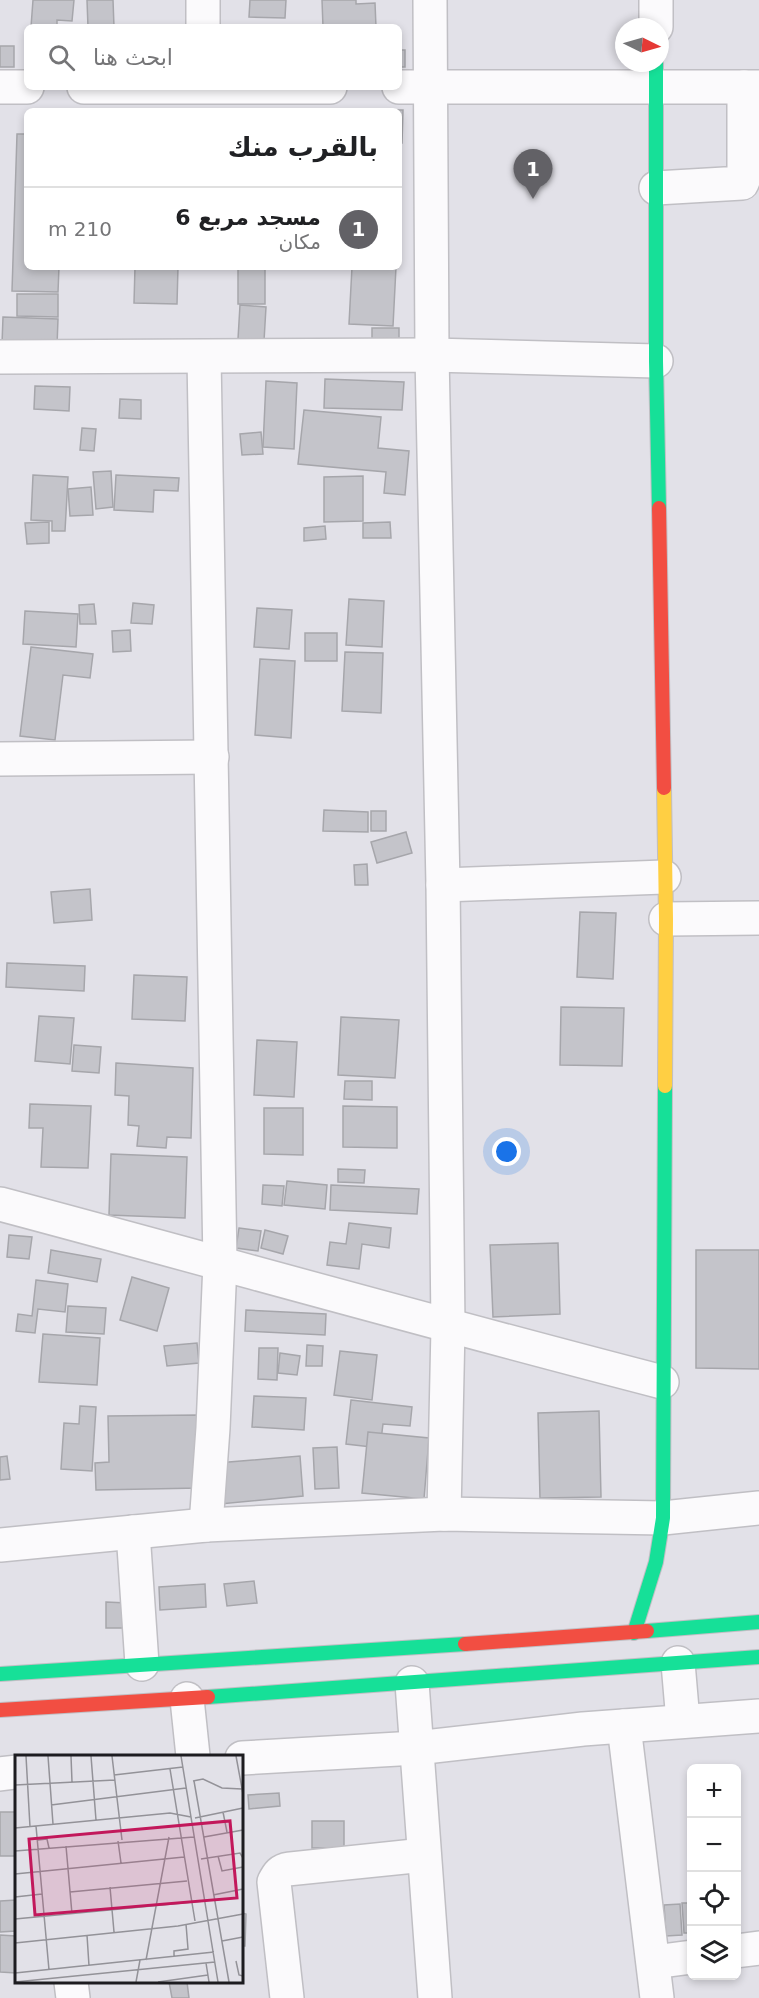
<!DOCTYPE html>
<html lang="ar">
<meta charset="utf-8">
<style>
:root{--surface:#fff;--page:#f2f2f2;--text:#202124;--muted:#757577;--line:#e0e0e0;--accent:#626166}
body{margin:0;font-family:"DejaVu Sans",Vazirmatn,sans-serif;background:var(--page);color:var(--text);direction:rtl}
.controls{position:absolute;right:18px;bottom:18px;display:grid;overflow:hidden;border-radius:9px;box-shadow:0 3px 9px #0003}
.controls button{width:54px;height:54px;display:grid;place-items:center;padding:0;border:0;border-bottom:2px solid var(--line);background:var(--surface);color:var(--text);font:30px sans-serif}
.compass{position:absolute;left:615px;top:18px;width:54px;height:54px;border-radius:50%;background:var(--surface);box-shadow:0 3px 9px #0003;rotate:95deg}
.you{position:absolute;left:507px;top:1152px;width:21px;height:21px;margin:-15px;border:4px solid #fff;border-radius:50%;background:#1a73e8;box-shadow:0 0 0 9px #1a73e833}
.badge{display:grid;place-items:center;width:39px;height:39px;border-radius:50%;background:var(--accent);color:#fff;font-size:20px;font-weight:700}
.pin{position:absolute;translate:-50% -50px;filter:drop-shadow(0 2px 3px #0008)}
.pin::after{content:'';position:absolute;top:32px;width:21px;height:18px;background:inherit;clip-path:polygon(0 0,100% 0,50% 100%)}
.list{margin:0;padding:0;list-style:none}
h2{display:flex;justify-content:space-between;align-items:center;height:78px;margin:0;padding:0 24px;font-size:26px}
h2 small{font-size:20px;font-weight:400;color:var(--muted)}
.list li{display:grid;grid-template-columns:39px 1fr auto;gap:18px;align-items:center;box-sizing:border-box;height:84px;padding:0 24px;border-top:2px solid var(--line)}
.list b{display:block;font-size:22px;white-space:nowrap}
.list p{margin:0;font-size:20px;white-space:nowrap;color:var(--muted)}
.list em{font-size:20px;font-style:normal;color:var(--muted)}
.icon{flex:none;width:33px;height:33px;fill:none;stroke:currentColor;stroke-width:2;stroke-linecap:round;stroke-linejoin:round}
.map{position:relative;flex:none;width:759px;height:1998px;overflow:hidden;direction:ltr}
.search{position:absolute;background:var(--surface);box-shadow:0 3px 9px #0003;left:24px;top:24px;width:378px;height:66px;display:flex;align-items:center;gap:15px;box-sizing:border-box;padding:0 21px;border-radius:9px;color:var(--muted);font-size:22px}
.panel{position:absolute;background:var(--surface);box-shadow:0 3px 9px #0003;left:24px;top:108px;width:378px;height:162px;border-radius:9px;direction:rtl}
.map>svg:first-child{display:block}
.building{fill:#c4c4ca;stroke:#a6a6ab;stroke-width:1.5}
.lines{fill:none;stroke-linecap:round;stroke-linejoin:round}
.street-casing{stroke:#c0bfc4;stroke-width:36}
.fast-casing{stroke:#c0bfc4;stroke-width:16}
.slow-casing{stroke:#c0bfc4;stroke-width:16}
.jam-casing{stroke:#c0bfc4;stroke-width:16}
.street{stroke:#fbfafc;stroke-width:33}
.fast{stroke:#16e098;stroke-width:14}
.slow{stroke:#ffcf43;stroke-width:14}
.jam{stroke:#f24e42;stroke-width:14}
.inset-road{fill:none;stroke:#939298;stroke-width:1.5}
.view{fill:#c2185b;fill-opacity:0.15;stroke:#c2185b;stroke-width:3}
.inset-edge{fill:none;stroke:#1d1c20;stroke-width:3}
</style>
<div class="map">
<svg width="759" height="1998" viewBox="0 0 759 1998">
<rect width="100%" height="100%" fill="#e2e1e8"/>
<g class="building">
<polygon points="33,0 74,0 72,21 57,20 57,27 31,27"/>
<polygon points="87,0 113,0 114,27 88,27"/>
<polygon points="250,0 286,0 285,18 249,17"/>
<polygon points="322,0 356,0 356,4 375,3 376,27 323,27"/>
<rect x="0" y="46" width="14" height="21"/>
<rect x="399" y="50" width="6" height="17"/>
<polygon points="351,110 403,110 402,143 399,143 399,111"/>
<polygon points="17,134 27,134 27,267 59,267 58,292 12,291"/>
<polygon points="135,267 178,267 177,304 134,303"/>
<rect x="238" y="267" width="27" height="37"/>
<polygon points="352,267 396,267 393,326 349,324"/>
<polygon points="17,294 58,294 58,317 17,316"/>
<polygon points="240,305 266,307 264,341 238,339"/>
<polygon points="3,317 58,319 57,346 2,344"/>
<rect x="372" y="328" width="27" height="16"/>
<polygon points="325,379 404,382 402,410 324,408"/>
<polygon points="266,381 297,383 294,449 263,447"/>
<polygon points="35,386 70,387 69,411 34,409"/>
<polygon points="120,399 141,400 141,419 119,418"/>
<polygon points="304,410 381,417 378,448 409,451 405,495 384,493 386,472 298,464"/>
<polygon points="82,428 96,429 94,451 80,450"/>
<polygon points="261,432 263,454 242,455 240,434"/>
<polygon points="111,471 113,507 96,509 93,472"/>
<polygon points="33,475 68,477 65,531 52,531 52,521 31,520"/>
<polygon points="116,475 179,478 178,491 154,490 153,512 114,510"/>
<polygon points="363,476 363,521 324,522 324,477"/>
<polygon points="91,487 93,515 70,516 68,489"/>
<polygon points="49,522 49,543 27,544 25,523"/>
<polygon points="390,522 391,538 363,538 363,523"/>
<polygon points="325,526 326,539 304,541 304,528"/>
<polygon points="349,599 384,601 382,647 346,645"/>
<polygon points="133,603 154,605 152,624 131,623"/>
<polygon points="94,604 96,624 80,624 79,605"/>
<polygon points="257,608 292,610 289,649 254,647"/>
<polygon points="25,611 78,614 76,647 23,644"/>
<polygon points="130,630 131,651 113,652 112,631"/>
<rect x="305" y="633" width="32" height="28"/>
<polygon points="31,647 93,654 90,678 63,675 55,740 20,736"/>
<polygon points="345,652 383,653 381,713 342,711"/>
<polygon points="260,659 295,661 291,738 255,735"/>
<polygon points="324,810 368,812 368,832 323,831"/>
<rect x="371" y="811" width="15" height="20"/>
<polygon points="406,832 412,853 377,863 371,842"/>
<polygon points="367,864 368,885 355,885 354,865"/>
<polygon points="90,889 92,920 54,923 51,892"/>
<polygon points="580,912 616,913 613,979 577,977"/>
<polygon points="7,963 85,966 84,991 6,987"/>
<polygon points="134,975 187,977 185,1021 132,1019"/>
<polygon points="561,1007 624,1008 622,1066 560,1065"/>
<polygon points="39,1016 74,1018 70,1064 35,1061"/>
<polygon points="341,1017 399,1020 395,1078 338,1075"/>
<polygon points="257,1040 297,1042 294,1097 254,1095"/>
<polygon points="74,1045 101,1047 99,1073 72,1071"/>
<polygon points="116,1063 193,1068 191,1138 167,1137 166,1148 137,1146 139,1126 128,1125 129,1096 115,1095"/>
<polygon points="345,1081 372,1081 372,1100 344,1099"/>
<polygon points="30,1104 91,1106 88,1168 41,1167 43,1128 29,1128"/>
<polygon points="343,1106 397,1107 397,1148 343,1147"/>
<polygon points="264,1108 303,1108 303,1155 264,1154"/>
<polygon points="111,1154 187,1157 185,1218 109,1215"/>
<polygon points="338,1169 365,1170 364,1183 338,1182"/>
<polygon points="287,1181 327,1185 325,1209 284,1205"/>
<polygon points="263,1185 284,1186 282,1206 262,1204"/>
<polygon points="331,1185 419,1189 417,1214 330,1210"/>
<polygon points="349,1223 391,1228 389,1248 362,1244 359,1269 327,1265 330,1242 346,1244"/>
<polygon points="239,1228 261,1231 258,1251 236,1248"/>
<polygon points="265,1230 288,1236 283,1254 261,1248"/>
<polygon points="9,1235 32,1237 29,1259 7,1257"/>
<polygon points="558,1243 560,1314 493,1317 490,1245"/>
<polygon points="51,1250 101,1259 97,1282 48,1273"/>
<polygon points="696,1250 759,1250 759,1369 696,1368"/>
<polygon points="132,1277 169,1288 157,1331 120,1320"/>
<polygon points="36,1280 68,1284 65,1312 38,1309 35,1333 16,1331 18,1314 32,1316"/>
<polygon points="68,1306 106,1308 104,1334 66,1332"/>
<polygon points="246,1310 326,1314 325,1335 245,1331"/>
<polygon points="43,1334 100,1338 97,1385 39,1382"/>
<polygon points="197,1343 199,1363 167,1366 164,1346"/>
<polygon points="307,1345 323,1346 322,1366 306,1366"/>
<polygon points="259,1348 278,1348 277,1380 258,1379"/>
<polygon points="340,1351 377,1355 372,1400 334,1395"/>
<polygon points="280,1353 300,1356 297,1375 278,1373"/>
<polygon points="254,1396 306,1398 304,1430 252,1427"/>
<polygon points="351,1400 412,1407 410,1426 383,1424 380,1448 346,1444"/>
<polygon points="80,1406 96,1407 92,1471 61,1469 64,1423 79,1424"/>
<polygon points="599,1411 601,1497 540,1498 538,1413"/>
<polygon points="197,1415 199,1488 96,1490 95,1463 109,1462 108,1416"/>
<polygon points="368,1432 429,1438 424,1499 362,1493"/>
<polygon points="337,1447 339,1488 315,1489 313,1448"/>
<polygon points="7,1456 10,1479 0,1480 0,1457"/>
<polygon points="300,1456 303,1496 220,1504 217,1463"/>
<polygon points="254,1581 257,1603 227,1606 224,1584"/>
<polygon points="205,1584 206,1607 160,1610 159,1587"/>
<polygon points="106,1602 127,1603 127,1628 106,1628"/>
<polygon points="279,1793 280,1806 249,1809 248,1795"/>
<rect x="0" y="1812" width="16" height="44"/>
<rect x="312" y="1821" width="32" height="27"/>
<polygon points="16,1900 16,1931 0,1932 0,1901"/>
<polygon points="682,1903 692,1903 692,1933 684,1933"/>
<polygon points="680,1904 682,1935 666,1936 664,1905"/>
<polygon points="242,1913 246,1914 245,1946 242,1946"/>
<polygon points="0,1935 16,1936 16,1973 0,1972"/>
<polygon points="169,1982 187,1982 189,1998 172,1998"/>
</g>
<g class="lines">
<defs>
<g id="street">
<polyline points="203,0 203,27"/>
<polyline points="430,0 432,355 443,885 448,1327 444,1514"/>
<polyline points="656,0 656,27"/>
<polyline points="0,87 27,87"/>
<polyline points="84,87 330,87"/>
<polyline points="399,87 759,87"/>
<polyline points="656,188 742,183 744,178 744,87"/>
<polyline points="0,357 432,355 656,361"/>
<polyline points="204,357 220,1263 213,1428 206,1525"/>
<polyline points="0,759 212,757"/>
<polyline points="443,885 664,877"/>
<polyline points="666,919 759,918"/>
<path d="M 0,1204 C 221,1263 441,1325 662,1382"/>
<polyline points="133,1532 142,1664"/>
<polyline points="0,1545 206,1525 444,1514 663,1518 759,1508"/>
<polyline points="678,1663 683,1721"/>
<polyline points="412,1683 435,1998"/>
<polyline points="187,1699 193,1756"/>
<polyline points="624,1726 657,1998"/>
<polyline points="242,1758 416,1748 583,1729 759,1716"/>
<polyline points="0,1774 16,1772"/>
<polyline points="736,1951 759,1948"/>
<polyline points="654,1962 692,1957"/>
<polyline points="71,1982 73,1998"/>
<path d="M 287,1998 L 274,1882 C 278,1874 281,1870 289,1869 L 424,1855"/>
</g>
<g id="fast">
<polyline points="656,63 656,361 659,508"/>
<polyline points="647,1631 759,1622"/>
<polyline points="634,1633 656,1562 663,1518 665,1086"/>
<polyline points="0,1674 465,1644"/>
<polyline points="208,1697 759,1657"/>
</g>
<polyline id="slow" points="664,788 666,919 665,1086"/>
<g id="jam">
<polyline points="659,508 664,788"/>
<polyline points="465,1644 647,1631"/>
<polyline points="0,1710 208,1697"/>
</g>
</defs>
<use href="#street" class="street-casing"/>
<use href="#fast" class="fast-casing"/>
<use href="#slow" class="slow-casing"/>
<use href="#jam" class="jam-casing"/>
<use href="#street" class="street"/>
<use href="#fast" class="fast"/>
<use href="#slow" class="slow"/>
<use href="#jam" class="jam"/>
</g>
<g transform="translate(15 1755)">
<rect width="228" height="228" fill="#e2e1e8"/>
<path class="inset-road" d="M 11,1 L 15,72M 33,1 L 38,69M 56,1 L 57,27M 76,1 L 81,65M 97,1 L 107,85M 166,1 L 203,227M 221,1 L 228,39M 155,14 L 180,166M 99,20 L 168,12M 178,26 L 188,24 L 207,33 L 227,34M 179,26 L 214,227M 0,30 L 100,25M 36,50 L 171,33M 208,57 L 212,77M 180,63 L 228,53M 21,71 L 34,215M 0,73 L 155,58 L 176,62M 189,82 L 228,75M 23,85 L 32,84 L 34,93M 103,86 L 106,108M 51,91 L 57,159M 0,96 L 179,82M 203,101 L 207,116 L 228,112M 186,104 L 225,98 L 228,103M 0,119 L 169,102M 95,132 L 99,177M 55,137 L 172,126M 198,140 L 228,134M 0,142 L 27,139M 0,164 L 189,146M 72,180 L 74,211M 207,186 L 228,182M 0,188 L 163,171 L 228,159M 159,202 L 159,196 L 173,194 L 171,169M 131,205 L 154,82M 221,206 L 224,220 L 228,221M 191,208 L 194,227M 0,218 L 199,197M 0,227 L 200,207M 121,227 L 125,205M 143,227 L 193,220"/>
<path class="view" d="M 215,66 L 222,143 L 20,160 L 14,84 Z"/>
<rect width="228" height="228" class="inset-edge"/>
</g>
</svg>
<div class="controls">
<button>+</button>
<button>−</button>
<button><svg class="icon" aria-label="locate" viewBox="0 0 24 24"><circle cx="12" cy="12" r="6"/><path d="M12 2v4M12 18v4M2 12h4M18 12h4"/></svg></button>
<button><svg class="icon" aria-label="layers" viewBox="0 0 24 24"><path d="M12 4l9 5-9 5-9-5zM3 14l9 5 9-5"/></svg></button>
</div>
<svg class="compass" viewBox="-18 -18 36 36"><path d="M0-13l5 13h-10z" fill="#e53935"/><path d="M0 13l5-13h-10z" fill="#757577"/></svg>
<div class="you"></div>
<div class="pin badge" style="left:533px;top:199px">1</div>
<div class="search"><svg class="icon" aria-label="search" viewBox="0 0 24 24"><circle cx="10" cy="10" r="6"/><path d="M15 15l6 6"/></svg>ابحث هنا</div>
<section class="panel">
<h2>بالقرب منك<small></small></h2>
<ul class="list">
<li><span class="badge">1</span><div><b>مسجد مربع 6</b><p>مكان</p></div><em>210 m</em></li>
</ul>
</section>
</div>
